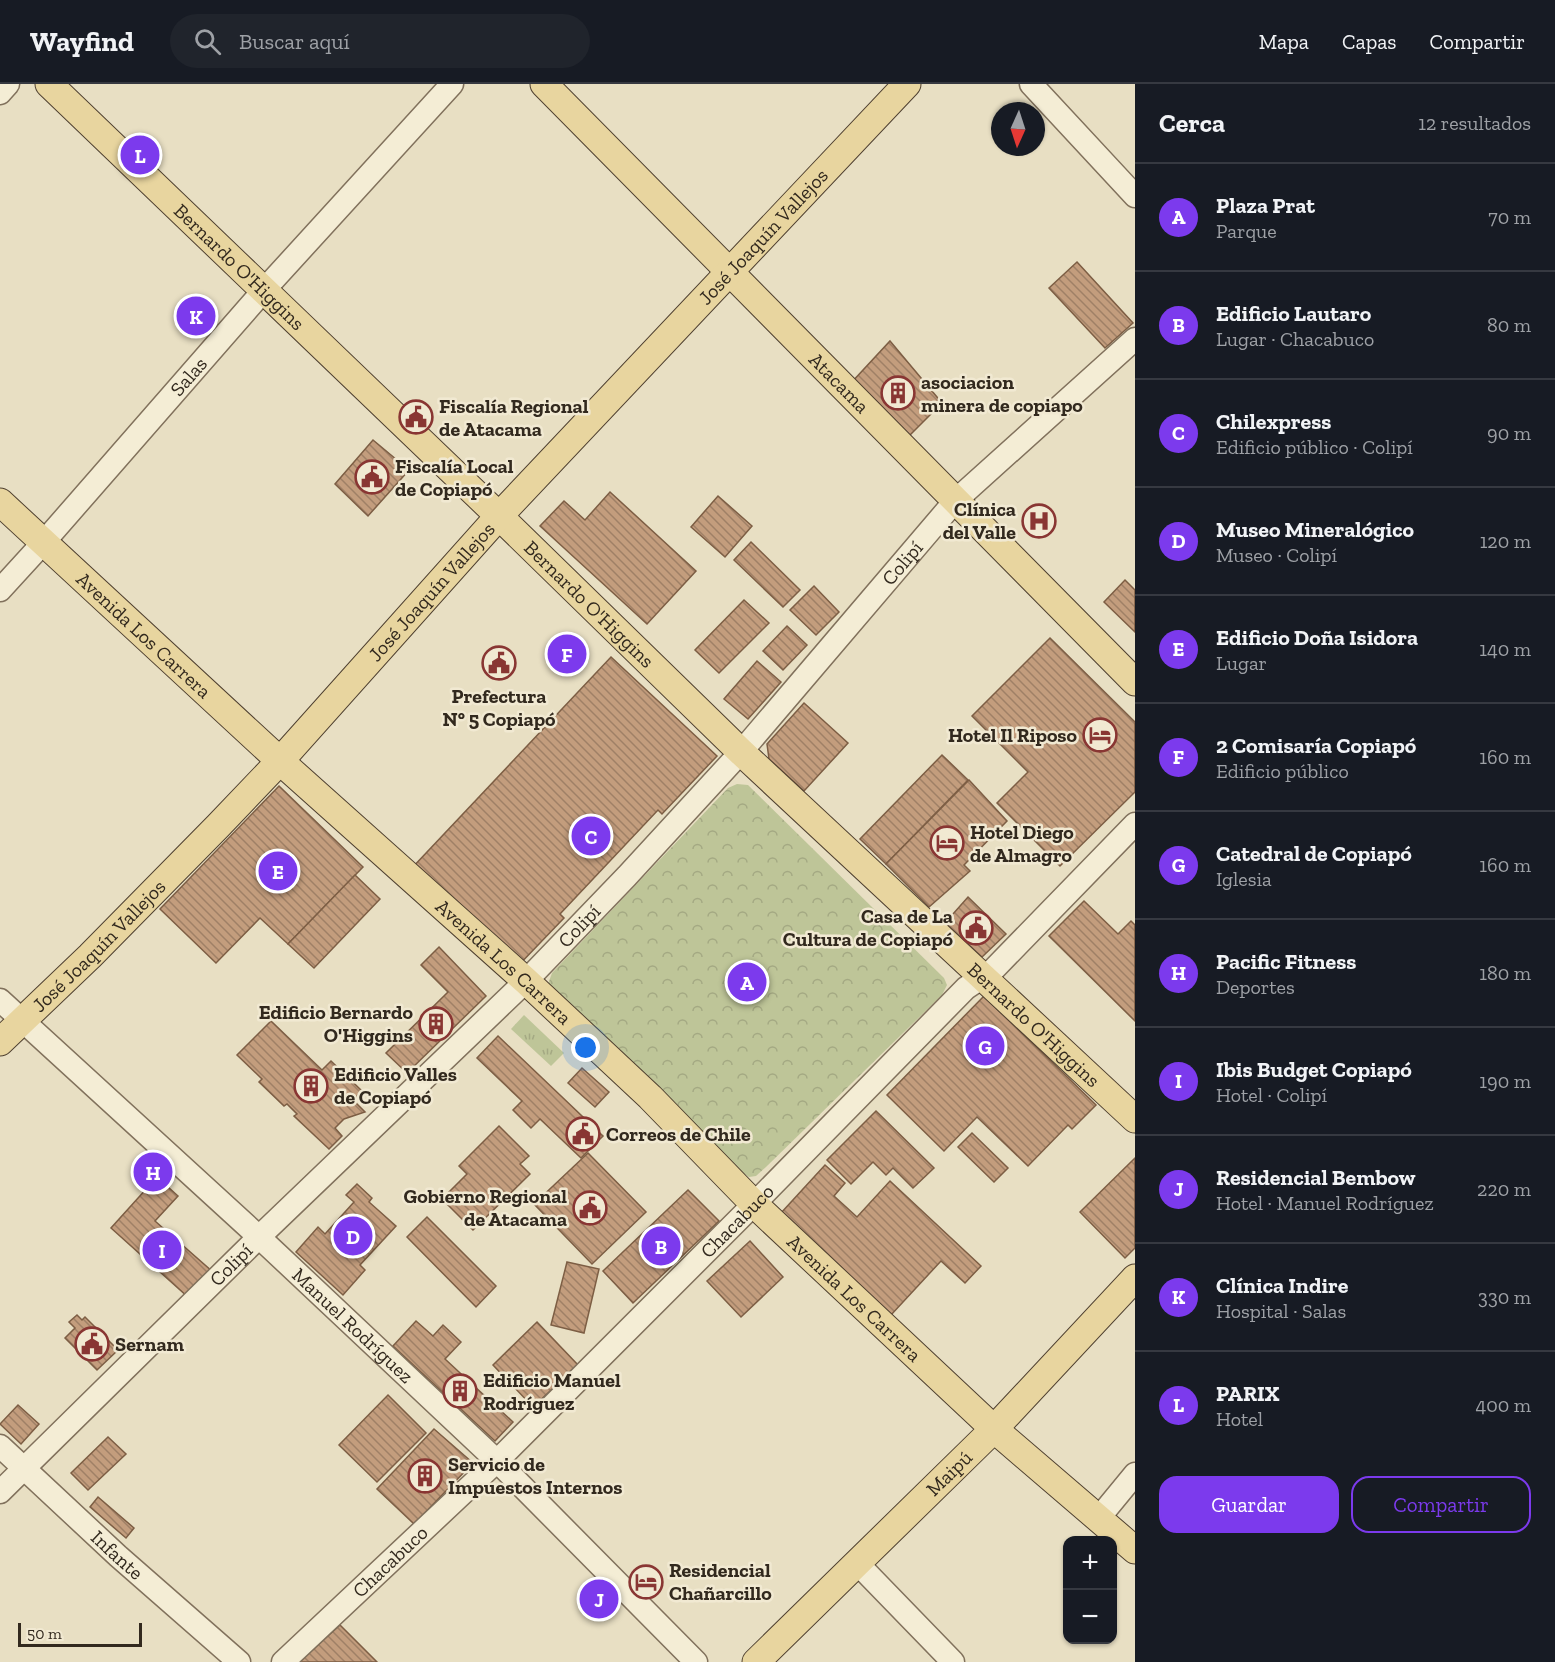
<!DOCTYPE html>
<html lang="es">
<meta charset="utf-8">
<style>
:root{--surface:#171b24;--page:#20242c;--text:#f1f3f6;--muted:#9ea1a6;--line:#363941;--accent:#7c3aed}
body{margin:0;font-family:"Zilla Slab",serif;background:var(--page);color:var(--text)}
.controls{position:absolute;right:18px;bottom:18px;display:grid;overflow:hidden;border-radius:12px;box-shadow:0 2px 4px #0004}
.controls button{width:54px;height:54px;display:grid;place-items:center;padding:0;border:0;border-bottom:2px solid var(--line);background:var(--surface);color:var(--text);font:30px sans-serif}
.compass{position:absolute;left:991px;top:18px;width:54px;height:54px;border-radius:50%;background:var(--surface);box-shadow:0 2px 4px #0004;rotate:183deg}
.scale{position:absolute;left:18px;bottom:15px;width:124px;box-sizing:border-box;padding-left:6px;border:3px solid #32291e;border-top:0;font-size:16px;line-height:21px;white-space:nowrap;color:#32291e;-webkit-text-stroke:4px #f1e9d2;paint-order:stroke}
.you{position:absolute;left:586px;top:964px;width:21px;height:21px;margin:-15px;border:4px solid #fff;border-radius:50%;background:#1a73e8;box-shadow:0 0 0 9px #1a73e833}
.badge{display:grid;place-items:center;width:39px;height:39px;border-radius:50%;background:var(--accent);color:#fff;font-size:20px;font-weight:700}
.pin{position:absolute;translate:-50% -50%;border:3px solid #fff;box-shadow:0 2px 6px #0006}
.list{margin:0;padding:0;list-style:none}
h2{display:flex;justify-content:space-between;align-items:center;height:78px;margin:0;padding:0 24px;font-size:26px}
h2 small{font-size:20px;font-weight:400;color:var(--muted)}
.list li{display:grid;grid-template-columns:39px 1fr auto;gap:18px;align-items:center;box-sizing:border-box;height:108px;padding:0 24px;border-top:2px solid var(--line)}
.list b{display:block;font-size:22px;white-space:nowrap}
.list p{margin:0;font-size:20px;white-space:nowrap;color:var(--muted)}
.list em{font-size:20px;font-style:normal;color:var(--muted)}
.actions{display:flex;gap:12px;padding:18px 24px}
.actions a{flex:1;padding:14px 0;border:2px solid var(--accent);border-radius:18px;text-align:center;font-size:21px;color:var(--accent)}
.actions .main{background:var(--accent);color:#fff}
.icon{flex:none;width:33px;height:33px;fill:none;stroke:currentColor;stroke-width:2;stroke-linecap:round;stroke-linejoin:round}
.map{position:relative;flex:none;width:1135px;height:1578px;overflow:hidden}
header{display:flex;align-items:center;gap:36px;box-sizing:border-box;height:84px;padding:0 30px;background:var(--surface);border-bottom:2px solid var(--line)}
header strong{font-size:28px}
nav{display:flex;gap:33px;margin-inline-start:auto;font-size:21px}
.search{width:420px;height:54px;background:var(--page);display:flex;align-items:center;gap:15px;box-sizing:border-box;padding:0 21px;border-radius:33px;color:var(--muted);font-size:22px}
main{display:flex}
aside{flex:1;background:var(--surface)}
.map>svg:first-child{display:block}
.grass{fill:url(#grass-tufts)}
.forest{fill:url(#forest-crowns)}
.building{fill:url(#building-back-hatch);stroke:#7d5e44;stroke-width:1.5}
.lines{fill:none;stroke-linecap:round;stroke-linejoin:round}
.minor-casing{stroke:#81715c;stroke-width:25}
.major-casing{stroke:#4f4030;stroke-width:29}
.minor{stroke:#f4edd5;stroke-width:22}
.major{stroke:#e8d59f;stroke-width:27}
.labels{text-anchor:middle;stroke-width:5;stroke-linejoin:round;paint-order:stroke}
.street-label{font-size:20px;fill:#32291e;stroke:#f1e9d2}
.poi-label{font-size:20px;font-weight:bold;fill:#32291e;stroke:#f1e9d2;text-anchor:start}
</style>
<header>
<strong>Wayfind</strong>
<div class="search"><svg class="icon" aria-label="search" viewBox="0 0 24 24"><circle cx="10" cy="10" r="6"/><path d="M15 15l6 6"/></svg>Buscar aquí</div>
<nav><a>Mapa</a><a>Capas</a><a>Compartir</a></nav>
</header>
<main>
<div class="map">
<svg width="1135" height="1578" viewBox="0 0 1135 1578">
<defs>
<pattern id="grass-tufts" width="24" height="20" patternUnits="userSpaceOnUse" patternTransform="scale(1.5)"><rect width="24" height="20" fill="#bec598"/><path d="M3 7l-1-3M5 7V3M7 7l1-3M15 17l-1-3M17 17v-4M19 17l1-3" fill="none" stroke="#a4a983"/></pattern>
<pattern id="forest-crowns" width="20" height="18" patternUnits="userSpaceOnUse" patternTransform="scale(1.5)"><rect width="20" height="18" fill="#bec598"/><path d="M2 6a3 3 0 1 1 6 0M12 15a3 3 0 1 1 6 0" fill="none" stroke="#a4a983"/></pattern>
<pattern id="building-back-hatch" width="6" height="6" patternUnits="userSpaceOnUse" patternTransform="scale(1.5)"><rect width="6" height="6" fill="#c39d7d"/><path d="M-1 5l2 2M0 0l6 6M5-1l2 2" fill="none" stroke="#9f8066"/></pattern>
</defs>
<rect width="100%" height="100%" fill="#e8dfc3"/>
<polygon class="grass" points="524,931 564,969 551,982 511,945"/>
<polygon class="forest" points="737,700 748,701 944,894 947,901 942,911 766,1083 756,1092 749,1093 743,1089 547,903 552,889 728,704"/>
<g class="building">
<polygon points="1077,178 1133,239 1105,264 1049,204"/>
<polygon points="890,257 942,319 908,353 851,299"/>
<polygon points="373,356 409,386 368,432 335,400"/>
<polygon points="610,408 696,487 647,540 540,442 564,417 585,436"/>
<polygon points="718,412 752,442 725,473 691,443"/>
<polygon points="751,458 800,506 783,523 734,476"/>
<polygon points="1125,496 1135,506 1135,548 1104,518"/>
<polygon points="814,502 839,528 816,551 790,526"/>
<polygon points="744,516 769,539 719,589 695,566"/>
<polygon points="787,542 807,561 783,586 763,567"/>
<polygon points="1050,554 1135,638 1135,708 1060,782 997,719 1028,688 972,632"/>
<polygon points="611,573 717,672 662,730 658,726 560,830 564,834 516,884 411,785"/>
<polygon points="757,577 781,598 748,635 724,615"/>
<polygon points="804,619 848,659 804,707 769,675 767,660"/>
<polygon points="942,671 968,696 886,780 860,755"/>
<polygon points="969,696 1007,737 964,781 970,787 929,823 886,780"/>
<polygon points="279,702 363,783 288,860 260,834 216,879 160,825"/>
<polygon points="355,791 380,815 314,884 288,860"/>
<polygon points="968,813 1006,850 982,873 945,839"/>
<polygon points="1084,817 1118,850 1131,837 1135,841 1135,937 1049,852"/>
<polygon points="439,863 486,912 407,989 386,969 448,908 421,881"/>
<polygon points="984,912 1096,1021 1072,1045 1068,1041 1028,1082 977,1033 944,1067 887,1011"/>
<polygon points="271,937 322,986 331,977 362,1007 353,1016 365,1028 344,1035 335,1044 342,1052 329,1065 294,1032 297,1030 287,1020 284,1022 259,998 262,995 237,971"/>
<polygon points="498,952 603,1052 581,1074 540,1035 531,1044 513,1026 522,1017 477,974"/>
<polygon points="582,984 609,1008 595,1023 568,999"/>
<polygon points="876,1027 934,1084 913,1104 893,1084 886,1091 873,1078 851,1100 827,1076"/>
<polygon points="499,1042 529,1072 520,1080 530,1090 473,1146 442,1115 467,1090 459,1082"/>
<polygon points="972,1049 1008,1084 994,1098 958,1063"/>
<polygon points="588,1069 646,1128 592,1180 534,1120"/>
<polygon points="1135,1074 1135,1164 1125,1174 1080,1128"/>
<polygon points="825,1081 845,1099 834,1112 857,1133 890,1097 981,1182 965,1199 941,1177 891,1231 781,1129"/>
<polygon points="157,1093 178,1112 155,1137 213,1188 189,1214 111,1144"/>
<polygon points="357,1100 372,1114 369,1118 396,1142 360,1181 365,1186 343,1211 296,1168 318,1143 325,1150 354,1118 346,1111"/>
<polygon points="688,1106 719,1137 633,1219 603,1187"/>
<polygon points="427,1133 496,1202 476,1223 407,1153"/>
<polygon points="750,1157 783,1193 741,1233 707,1197"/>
<polygon points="567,1178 599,1185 584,1249 551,1241"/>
<polygon points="77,1231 82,1236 85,1233 118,1266 97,1286 65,1254 75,1244 69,1238"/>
<polygon points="416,1237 433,1252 443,1241 461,1258 445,1275 513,1338 495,1357 393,1262"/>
<polygon points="537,1238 578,1281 533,1323 493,1281"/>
<polygon points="388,1311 426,1349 377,1398 339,1361"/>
<polygon points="18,1321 39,1340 21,1360 0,1340"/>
<polygon points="434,1345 473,1379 414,1440 377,1405"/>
<polygon points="108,1353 126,1370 88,1406 71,1389"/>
<polygon points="98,1413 134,1444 126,1454 90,1423"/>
<polygon points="340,1541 377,1578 299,1578"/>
</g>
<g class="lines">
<defs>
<g id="minor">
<polyline points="1031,0 1135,112"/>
<polyline points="0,9 8,0"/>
<path id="s1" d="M 0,506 L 43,459 L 264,206 L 452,0"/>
<path id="s2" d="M 0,916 L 259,1153 L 497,1377 L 696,1578"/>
<path id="s3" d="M 0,1362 L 118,1472 L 239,1578"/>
<path id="s4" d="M 0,1408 L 259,1153 L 526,897 L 627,792 L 741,668 L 955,417 L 1135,255"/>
<polyline points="1098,1435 1135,1390"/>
<polyline points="858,1480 953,1578"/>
<path id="s5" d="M 283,1578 L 497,1377 L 754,1120 L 966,904 L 993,886 L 1135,740"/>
</g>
<g id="major">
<path id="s6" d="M 49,0 L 499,432 L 741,668 L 1135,1035"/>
<path id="s7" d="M 544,0 L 1135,598"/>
<path id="s8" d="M 0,418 L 280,677 L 526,897 L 650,1013 L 754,1120 L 994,1345 L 1135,1466"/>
<path id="s9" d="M 0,958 L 90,872 L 218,742 L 280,677 L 499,432 L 907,0"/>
<path id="s10" d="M 756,1578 L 994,1345 L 1135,1194"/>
</g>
</defs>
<use href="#minor" class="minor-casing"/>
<use href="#major" class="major-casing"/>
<use href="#minor" class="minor"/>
<use href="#major" class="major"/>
</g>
<defs>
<symbol id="building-ring" viewBox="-11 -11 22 22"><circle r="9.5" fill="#f1e9d2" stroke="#893633" stroke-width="1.5"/><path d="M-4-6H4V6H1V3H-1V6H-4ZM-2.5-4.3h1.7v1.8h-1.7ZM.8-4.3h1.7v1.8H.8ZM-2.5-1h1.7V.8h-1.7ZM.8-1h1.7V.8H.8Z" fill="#893633"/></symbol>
<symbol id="civic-ring" viewBox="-11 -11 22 22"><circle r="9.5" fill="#f1e9d2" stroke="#893633" stroke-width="1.5"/><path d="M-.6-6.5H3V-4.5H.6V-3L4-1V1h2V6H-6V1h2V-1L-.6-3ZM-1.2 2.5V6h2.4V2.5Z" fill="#893633"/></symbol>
<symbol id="hospital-ring" viewBox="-11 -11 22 22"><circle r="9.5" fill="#f1e9d2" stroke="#893633" stroke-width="1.5"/><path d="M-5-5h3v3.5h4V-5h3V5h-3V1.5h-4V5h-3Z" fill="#893633"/></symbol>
<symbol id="hotel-ring" viewBox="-11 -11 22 22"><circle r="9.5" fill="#f1e9d2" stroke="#893633" stroke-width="1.5"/><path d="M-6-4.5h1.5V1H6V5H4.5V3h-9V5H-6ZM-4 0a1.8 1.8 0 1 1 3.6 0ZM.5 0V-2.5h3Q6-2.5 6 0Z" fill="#893633"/></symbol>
</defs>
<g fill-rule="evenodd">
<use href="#building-ring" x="879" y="290" width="38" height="38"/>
<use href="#civic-ring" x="397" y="314" width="38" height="38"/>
<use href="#civic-ring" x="353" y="374" width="38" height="38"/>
<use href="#hospital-ring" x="1020" y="418" width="38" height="38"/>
<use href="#civic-ring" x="480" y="560" width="38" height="38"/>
<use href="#hotel-ring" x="1081" y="632" width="38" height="38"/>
<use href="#hotel-ring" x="928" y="740" width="38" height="38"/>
<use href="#civic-ring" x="957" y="825" width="38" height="38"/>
<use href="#building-ring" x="417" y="921" width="38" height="38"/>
<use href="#building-ring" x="292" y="983" width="38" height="38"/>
<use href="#civic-ring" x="564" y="1031" width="38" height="38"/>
<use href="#civic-ring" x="571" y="1105" width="38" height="38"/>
<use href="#civic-ring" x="73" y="1241" width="38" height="38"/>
<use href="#building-ring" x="441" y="1288" width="38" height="38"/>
<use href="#building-ring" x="406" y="1373" width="38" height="38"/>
<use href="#hotel-ring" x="627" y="1479" width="38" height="38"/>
</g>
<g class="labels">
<g class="street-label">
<text dy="7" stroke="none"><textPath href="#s9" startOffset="1110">José Joaquín Vallejos</textPath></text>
<text dy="7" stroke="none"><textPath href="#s6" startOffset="264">Bernardo O'Higgins</textPath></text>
<text dy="7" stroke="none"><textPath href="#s1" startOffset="285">Salas</textPath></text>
<text dy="7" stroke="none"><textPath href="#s7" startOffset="420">Atacama</textPath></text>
<text dy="7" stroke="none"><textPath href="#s4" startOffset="1296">Colipí</textPath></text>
<text dy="7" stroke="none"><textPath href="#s9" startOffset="624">José Joaquín Vallejos</textPath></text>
<text dy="7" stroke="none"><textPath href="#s6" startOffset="750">Bernardo O'Higgins</textPath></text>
<text dy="7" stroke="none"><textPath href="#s8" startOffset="196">Avenida Los Carrera</textPath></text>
<text dy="7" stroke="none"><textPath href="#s4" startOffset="810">Colipí</textPath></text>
<text dy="7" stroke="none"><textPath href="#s9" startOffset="138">José Joaquín Vallejos</textPath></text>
<text dy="7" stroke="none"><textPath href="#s8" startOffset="682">Avenida Los Carrera</textPath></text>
<text dy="7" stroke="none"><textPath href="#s6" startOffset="1362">Bernardo O'Higgins</textPath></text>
<text dy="7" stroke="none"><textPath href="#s5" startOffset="633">Chacabuco</textPath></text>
<text dy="7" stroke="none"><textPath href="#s4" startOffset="324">Colipí</textPath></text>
<text dy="7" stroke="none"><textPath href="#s8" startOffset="1168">Avenida Los Carrera</textPath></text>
<text dy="7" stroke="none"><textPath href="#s2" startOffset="480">Manuel Rodríguez</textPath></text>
<text dy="7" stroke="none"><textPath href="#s10" startOffset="270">Maipú</textPath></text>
<text dy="7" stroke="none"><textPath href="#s3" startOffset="160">Infante</textPath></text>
<text dy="7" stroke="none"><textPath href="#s5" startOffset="147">Chacabuco</textPath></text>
</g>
<g class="poi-label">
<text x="921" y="305">asociacion<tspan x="921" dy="23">minera de copiapo</tspan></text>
<text x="439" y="329">Fiscalía Regional<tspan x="439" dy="23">de Atacama</tspan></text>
<text x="395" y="389">Fiscalía Local<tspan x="395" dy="23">de Copiapó</tspan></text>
<text x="1016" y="432" text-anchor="end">Clínica<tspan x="1016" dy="23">del Valle</tspan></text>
<text x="499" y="619" text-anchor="middle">Prefectura<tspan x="499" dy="23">N° 5 Copiapó</tspan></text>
<text x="1077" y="658" text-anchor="end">Hotel Il Riposo</text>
<text x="970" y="755">Hotel Diego<tspan x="970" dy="23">de Almagro</tspan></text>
<text x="953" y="839" text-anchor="end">Casa de La<tspan x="953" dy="23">Cultura de Copiapó</tspan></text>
<text x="413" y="935" text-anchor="end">Edificio Bernardo<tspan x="413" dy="23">O'Higgins</tspan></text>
<text x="334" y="997">Edificio Valles<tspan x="334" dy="23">de Copiapó</tspan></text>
<text x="606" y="1057">Correos de Chile</text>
<text x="567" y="1119" text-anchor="end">Gobierno Regional<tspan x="567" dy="23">de Atacama</tspan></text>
<text x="115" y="1267">Sernam</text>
<text x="483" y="1303">Edificio Manuel<tspan x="483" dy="23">Rodríguez</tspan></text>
<text x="448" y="1387">Servicio de<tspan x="448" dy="23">Impuestos Internos</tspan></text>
<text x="669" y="1493">Residencial<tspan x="669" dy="23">Chañarcillo</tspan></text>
</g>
</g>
</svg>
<div class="controls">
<button>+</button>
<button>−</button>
</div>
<svg class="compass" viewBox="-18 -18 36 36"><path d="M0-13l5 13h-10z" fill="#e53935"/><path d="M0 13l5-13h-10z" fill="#9ea1a6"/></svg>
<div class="scale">50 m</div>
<div class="you"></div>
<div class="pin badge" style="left:747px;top:898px">A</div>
<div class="pin badge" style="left:661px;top:1162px">B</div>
<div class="pin badge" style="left:591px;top:752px">C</div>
<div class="pin badge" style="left:353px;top:1152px">D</div>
<div class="pin badge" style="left:278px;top:787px">E</div>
<div class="pin badge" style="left:567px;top:570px">F</div>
<div class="pin badge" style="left:985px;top:962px">G</div>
<div class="pin badge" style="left:153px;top:1088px">H</div>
<div class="pin badge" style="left:162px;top:1166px">I</div>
<div class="pin badge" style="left:599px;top:1515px">J</div>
<div class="pin badge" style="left:196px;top:232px">K</div>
<div class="pin badge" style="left:140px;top:71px">L</div>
</div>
<aside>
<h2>Cerca<small>12 resultados</small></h2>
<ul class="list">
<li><span class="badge">A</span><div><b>Plaza Prat</b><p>Parque</p></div><em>70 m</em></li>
<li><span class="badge">B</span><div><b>Edificio Lautaro</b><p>Lugar · Chacabuco</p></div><em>80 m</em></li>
<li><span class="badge">C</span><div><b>Chilexpress</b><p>Edificio público · Colipí</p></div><em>90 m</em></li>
<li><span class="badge">D</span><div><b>Museo Mineralógico</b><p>Museo · Colipí</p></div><em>120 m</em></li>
<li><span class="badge">E</span><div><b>Edificio Doña Isidora</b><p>Lugar</p></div><em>140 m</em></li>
<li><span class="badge">F</span><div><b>2 Comisaría Copiapó</b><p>Edificio público</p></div><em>160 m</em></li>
<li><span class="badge">G</span><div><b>Catedral de Copiapó</b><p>Iglesia</p></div><em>160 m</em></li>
<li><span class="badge">H</span><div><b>Pacific Fitness</b><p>Deportes</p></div><em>180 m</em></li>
<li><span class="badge">I</span><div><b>Ibis Budget Copiapó</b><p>Hotel · Colipí</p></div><em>190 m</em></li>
<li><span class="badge">J</span><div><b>Residencial Bembow</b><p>Hotel · Manuel Rodríguez</p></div><em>220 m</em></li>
<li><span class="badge">K</span><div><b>Clínica Indire</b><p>Hospital · Salas</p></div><em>330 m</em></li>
<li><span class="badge">L</span><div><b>PARIX</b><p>Hotel</p></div><em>400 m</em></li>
</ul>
<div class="actions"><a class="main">Guardar</a><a>Compartir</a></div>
</aside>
</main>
